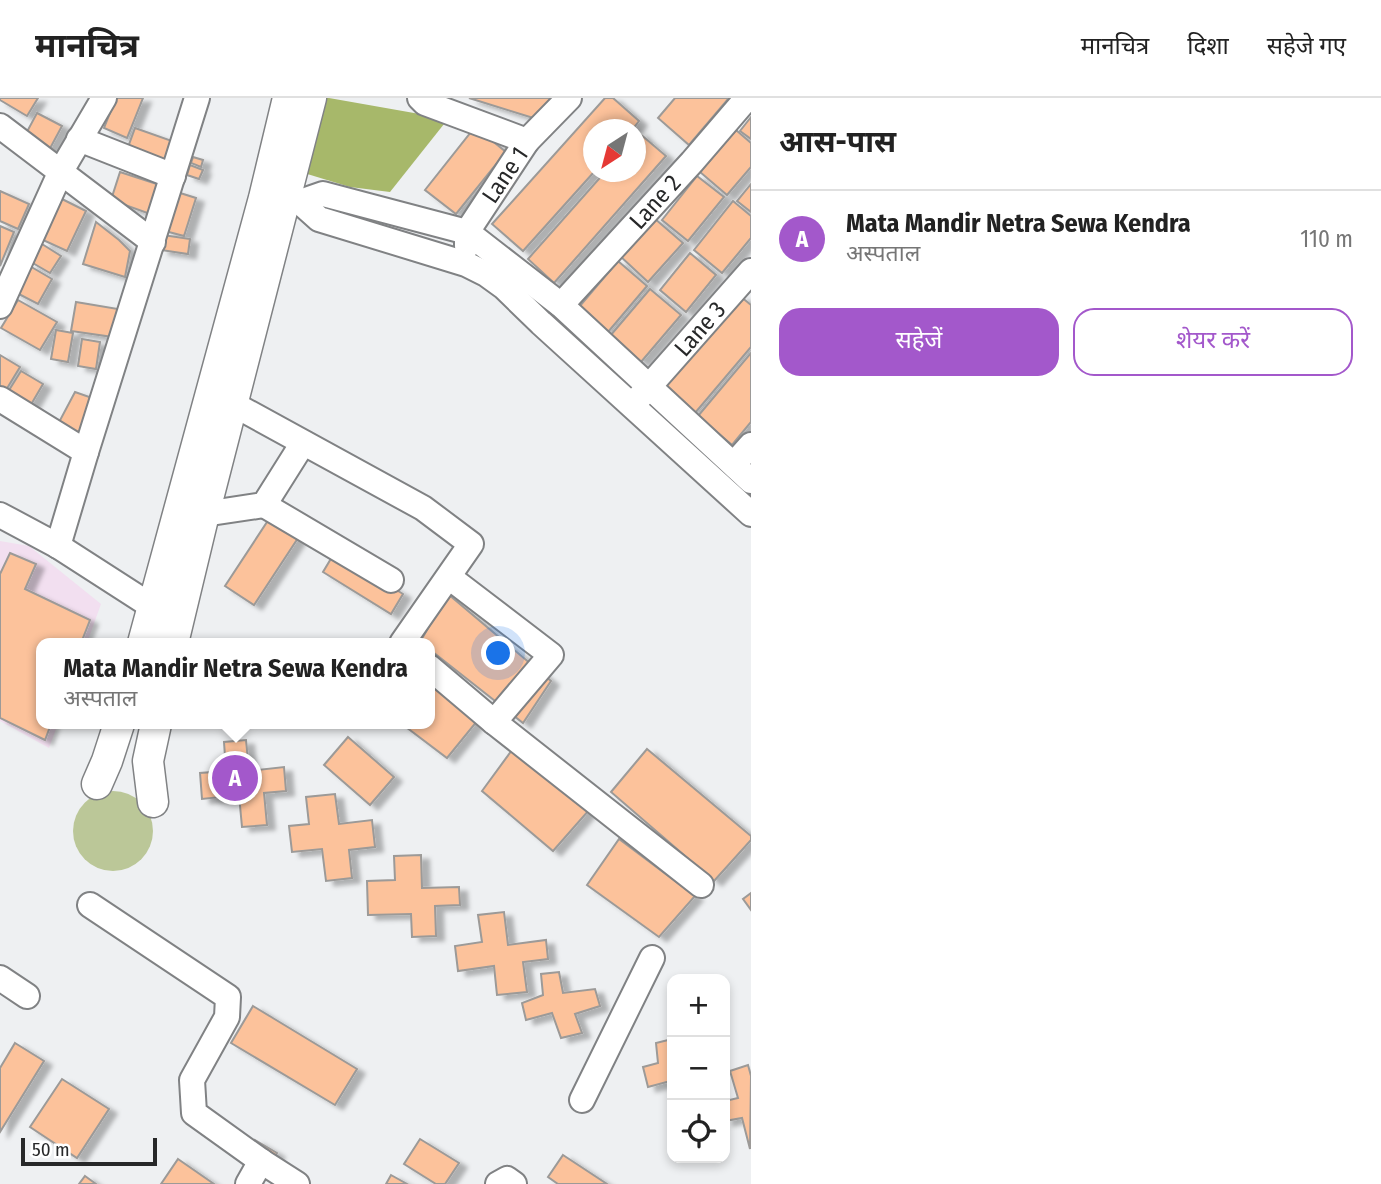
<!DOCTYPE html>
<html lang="hi">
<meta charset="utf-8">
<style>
:root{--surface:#fff;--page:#f2f2f2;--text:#222;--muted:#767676;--line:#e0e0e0;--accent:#a358cb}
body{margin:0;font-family:"Fira Sans Condensed","Noto Sans Devanagari",sans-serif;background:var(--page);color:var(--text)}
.controls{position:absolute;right:21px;bottom:21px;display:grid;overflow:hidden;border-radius:14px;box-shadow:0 4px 10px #0003}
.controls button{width:63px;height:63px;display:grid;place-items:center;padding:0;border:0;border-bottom:2px solid var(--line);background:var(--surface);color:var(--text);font:35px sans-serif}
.compass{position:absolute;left:583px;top:21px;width:63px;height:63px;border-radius:50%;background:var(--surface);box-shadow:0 4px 10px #0003;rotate:216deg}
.scale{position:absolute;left:21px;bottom:18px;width:136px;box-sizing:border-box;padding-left:7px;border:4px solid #272829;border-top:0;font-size:19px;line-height:24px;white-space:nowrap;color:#272829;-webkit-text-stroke:5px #fff;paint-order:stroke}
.you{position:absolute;left:499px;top:556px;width:24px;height:24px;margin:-18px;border:5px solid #fff;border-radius:50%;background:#1a73e8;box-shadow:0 0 0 10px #1a73e833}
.badge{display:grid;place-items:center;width:46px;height:46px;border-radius:50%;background:var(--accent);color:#fff;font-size:23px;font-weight:700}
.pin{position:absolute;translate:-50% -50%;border:4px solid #fff;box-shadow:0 2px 7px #0006}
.popup{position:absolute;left:36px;top:540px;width:399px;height:91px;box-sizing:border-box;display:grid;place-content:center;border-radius:14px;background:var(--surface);filter:drop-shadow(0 2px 5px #0005);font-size:23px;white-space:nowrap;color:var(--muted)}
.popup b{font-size:26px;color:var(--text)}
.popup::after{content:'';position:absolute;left:50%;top:100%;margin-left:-14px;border:14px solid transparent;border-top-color:var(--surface)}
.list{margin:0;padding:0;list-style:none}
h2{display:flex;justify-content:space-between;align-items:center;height:91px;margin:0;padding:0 28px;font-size:30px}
h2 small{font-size:23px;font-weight:400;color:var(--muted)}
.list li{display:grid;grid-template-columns:46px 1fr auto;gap:21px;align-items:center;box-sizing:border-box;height:98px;padding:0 28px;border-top:2px solid var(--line)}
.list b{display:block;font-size:26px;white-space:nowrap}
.list p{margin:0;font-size:23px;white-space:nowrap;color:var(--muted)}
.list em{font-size:23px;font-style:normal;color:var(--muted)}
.actions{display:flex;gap:14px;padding:21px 28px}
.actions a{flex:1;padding:16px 0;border:2px solid var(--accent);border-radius:21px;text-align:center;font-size:24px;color:var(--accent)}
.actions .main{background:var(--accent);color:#fff}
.icon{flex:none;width:38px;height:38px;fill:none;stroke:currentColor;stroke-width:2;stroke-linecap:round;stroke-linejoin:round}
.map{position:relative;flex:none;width:751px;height:1086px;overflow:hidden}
header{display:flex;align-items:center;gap:42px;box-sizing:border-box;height:98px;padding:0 35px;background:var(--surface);border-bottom:2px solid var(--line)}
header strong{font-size:33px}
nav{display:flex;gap:38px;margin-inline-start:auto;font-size:24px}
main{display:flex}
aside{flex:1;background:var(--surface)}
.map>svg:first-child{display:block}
.commercial{fill:#f2dff0}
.green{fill:#bbc798}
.forest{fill:#a7b86a}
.building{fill:#fcc29b;stroke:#9c9a98;stroke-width:2;filter:url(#shadow)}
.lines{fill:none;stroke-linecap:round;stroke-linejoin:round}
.minor-casing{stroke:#808284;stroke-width:28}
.major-casing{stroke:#808284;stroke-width:33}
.minor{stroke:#fff;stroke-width:24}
.major{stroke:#fff;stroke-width:30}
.labels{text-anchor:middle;stroke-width:5;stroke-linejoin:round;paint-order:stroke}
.street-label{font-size:24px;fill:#272829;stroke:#fff}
</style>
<header>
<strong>मानचित्र</strong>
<nav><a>मानचित्र</a><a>दिशा</a><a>सहेजे गए</a></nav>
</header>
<main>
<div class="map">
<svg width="751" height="1086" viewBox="0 0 751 1086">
<defs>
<filter id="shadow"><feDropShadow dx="8" dy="4.5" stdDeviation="2" flood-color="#0004"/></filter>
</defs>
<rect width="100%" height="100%" fill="#eef0f2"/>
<polygon class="commercial" points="0,443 29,448 101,506 87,545 41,545 41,626 58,626 49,650 0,623"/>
<circle class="green" cx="113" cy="733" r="40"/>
<polygon class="forest" points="319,0 329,0 448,21 390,94 350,89 304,75"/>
<g class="building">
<polygon points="0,0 38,0 27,18 0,2"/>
<polygon points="116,0 143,0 127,40 104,30"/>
<polygon points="469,0 550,0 543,23"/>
<polygon points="605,0 613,0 639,23 632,32 594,32 594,74 523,153 492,126"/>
<polygon points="675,0 729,0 689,47 658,20"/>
<polygon points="37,15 62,28 47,56 22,43"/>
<polygon points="751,19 751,41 740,33"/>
<polygon points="475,29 506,54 456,116 425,92"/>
<polygon points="135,30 172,43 164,65 127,52"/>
<polygon points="736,32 751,45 751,69 727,97 700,74"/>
<polygon points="639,35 666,58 554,185 528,161 605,74 636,74 636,39"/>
<polygon points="193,59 203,62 201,69 191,65"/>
<polygon points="190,67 203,72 199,81 187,77"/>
<polygon points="120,74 163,88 153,117 111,102"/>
<polygon points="697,78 724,99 688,143 662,122"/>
<polygon points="751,86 751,114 737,103"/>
<polygon points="0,93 29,106 18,131 0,123"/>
<polygon points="177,94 196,100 184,138 165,133"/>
<polygon points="62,101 86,113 67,153 43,142"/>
<polygon points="733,103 751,118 751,140 722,175 694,152"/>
<polygon points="654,120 683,145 648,184 620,158"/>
<polygon points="96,124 119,142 130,153 125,179 83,166"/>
<polygon points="0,128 14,134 0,168"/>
<polygon points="163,137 190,141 188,156 161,152"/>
<polygon points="42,146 61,158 50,175 31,164"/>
<polygon points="690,155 716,177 686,214 660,192"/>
<polygon points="618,163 647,188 608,234 579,209"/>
<polygon points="28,167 52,181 38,206 13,193"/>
<polygon points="650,191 681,217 641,264 610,238"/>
<polygon points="740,198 751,207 751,249 695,315 664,288"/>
<polygon points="18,202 57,224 40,252 1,230"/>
<polygon points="76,204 118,211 113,239 71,233"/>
<polygon points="56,232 73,235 68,264 51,261"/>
<polygon points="82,241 100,244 96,271 78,268"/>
<polygon points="751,255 751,324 732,347 698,318"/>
<polygon points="0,257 20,269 6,292 0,288"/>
<polygon points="21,273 43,286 29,310 6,297"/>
<polygon points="75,294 98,302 83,340 58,326"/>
<polygon points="271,418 300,437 254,507 225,488"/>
<polygon points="335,454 403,496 391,516 323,474"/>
<polygon points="10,455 36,466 25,491 90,522 81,545 41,545 41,626 51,626 45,642 0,620 0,476"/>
<polygon points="448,496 551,583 523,625 429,551 429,545 420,544"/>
<polygon points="429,585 478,622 447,660 402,626 429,626"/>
<polygon points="348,639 394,679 370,707 324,667"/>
<polygon points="246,642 249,673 284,669 286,693 264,695 267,727 242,729 239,697 202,701 200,675 226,673 224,644"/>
<polygon points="647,651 751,738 751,742 714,783 611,694"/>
<polygon points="512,652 590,711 553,753 482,693"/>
<polygon points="335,696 339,726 372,722 375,749 349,752 352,780 326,783 322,751 292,754 289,728 309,726 306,699"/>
<polygon points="619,741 695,798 659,839 587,787"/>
<polygon points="421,757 422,790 459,789 460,807 435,808 436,838 412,839 411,816 368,817 367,783 395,782 394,758"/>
<polygon points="751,795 751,812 743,801"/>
<polygon points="504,814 508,847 546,842 548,861 523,864 527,894 497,897 494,868 458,873 455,848 482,844 478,817"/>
<polygon points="559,874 563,895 595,891 600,908 575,916 582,935 561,940 552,915 526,922 522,905 543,897 541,876"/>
<polygon points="253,908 357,971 335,1007 231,945"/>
<polygon points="672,941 672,985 670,983 648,989 643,969 658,965 656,945"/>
<polygon points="15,945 44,963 0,1034 0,970"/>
<polygon points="748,967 751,978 750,1051 742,1020 725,1023 725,1003 738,1000 730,973"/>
<polygon points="62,981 109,1011 77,1060 30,1029"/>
<polygon points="420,1041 459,1065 445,1086 436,1086 404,1066"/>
<polygon points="255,1042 277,1055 272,1063 251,1050"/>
<polygon points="563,1057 607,1086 558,1086 548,1079"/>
<polygon points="178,1061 214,1086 161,1086"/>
<polygon points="391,1077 407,1086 386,1086"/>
<polygon points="85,1078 96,1086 79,1086"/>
</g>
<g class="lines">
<defs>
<g id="minor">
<polyline points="420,0 425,5 527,43"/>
<polyline points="0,28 153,144"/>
<polyline points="79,41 173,78"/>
<polyline points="270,96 300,104 319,121 466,166 486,176 504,189 541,225 751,416"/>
<polyline points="300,104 323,96 467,134 561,207 751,383"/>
<polyline points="467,148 467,134 527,43 569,0"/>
<polyline points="561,207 692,64 747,0"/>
<polyline points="0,208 61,73 104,0"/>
<polyline points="0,301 86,354"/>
<polyline points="638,301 751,173"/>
<polyline points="233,306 423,410 471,446 402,545"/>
<polyline points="734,366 751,347"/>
<polyline points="264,407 391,482"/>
<polyline points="204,416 264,407 303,345"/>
<polyline points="0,417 58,448 145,504 168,516"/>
<polyline points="58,448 86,354 197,0"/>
<polyline points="449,479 551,557 494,624"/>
<polyline points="429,569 494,624 701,787"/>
<polyline points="90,807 228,899 227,919 192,982 194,1015 261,1063 297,1086"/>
<polyline points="0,880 27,898"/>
<polyline points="582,1002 652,860"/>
<polyline points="248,1086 261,1063"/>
<polyline points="498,1086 507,1081 514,1086"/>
</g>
<g id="major">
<polyline points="143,545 264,100 288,0"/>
<polyline points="173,545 204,416 311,0"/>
<polyline points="97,686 107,663 119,626"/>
<polyline points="153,704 148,663 156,626"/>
</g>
</defs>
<use href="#minor" class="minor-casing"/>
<use href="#major" class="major-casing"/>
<use href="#minor" class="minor"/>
<use href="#major" class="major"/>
</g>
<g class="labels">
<g class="street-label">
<text transform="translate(505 77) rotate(-56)" y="8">Lane 1</text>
<text transform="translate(655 104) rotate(-48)" y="8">Lane 2</text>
<text transform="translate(700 231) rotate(-49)" y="8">Lane 3</text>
</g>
</g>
</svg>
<div class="controls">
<button>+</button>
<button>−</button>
<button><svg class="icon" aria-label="locate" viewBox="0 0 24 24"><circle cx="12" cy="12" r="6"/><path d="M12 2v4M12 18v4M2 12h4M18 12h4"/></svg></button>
</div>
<svg class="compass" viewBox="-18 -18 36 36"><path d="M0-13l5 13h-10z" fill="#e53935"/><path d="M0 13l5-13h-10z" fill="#767676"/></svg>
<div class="scale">50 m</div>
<div class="you"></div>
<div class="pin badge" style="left:235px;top:680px">A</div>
<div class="popup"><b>Mata Mandir Netra Sewa Kendra</b>अस्पताल</div>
</div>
<aside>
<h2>आस-पास<small></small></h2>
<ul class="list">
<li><span class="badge">A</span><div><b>Mata Mandir Netra Sewa Kendra</b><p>अस्पताल</p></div><em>110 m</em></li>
</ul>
<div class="actions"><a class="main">सहेजें</a><a>शेयर करें</a></div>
</aside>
</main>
